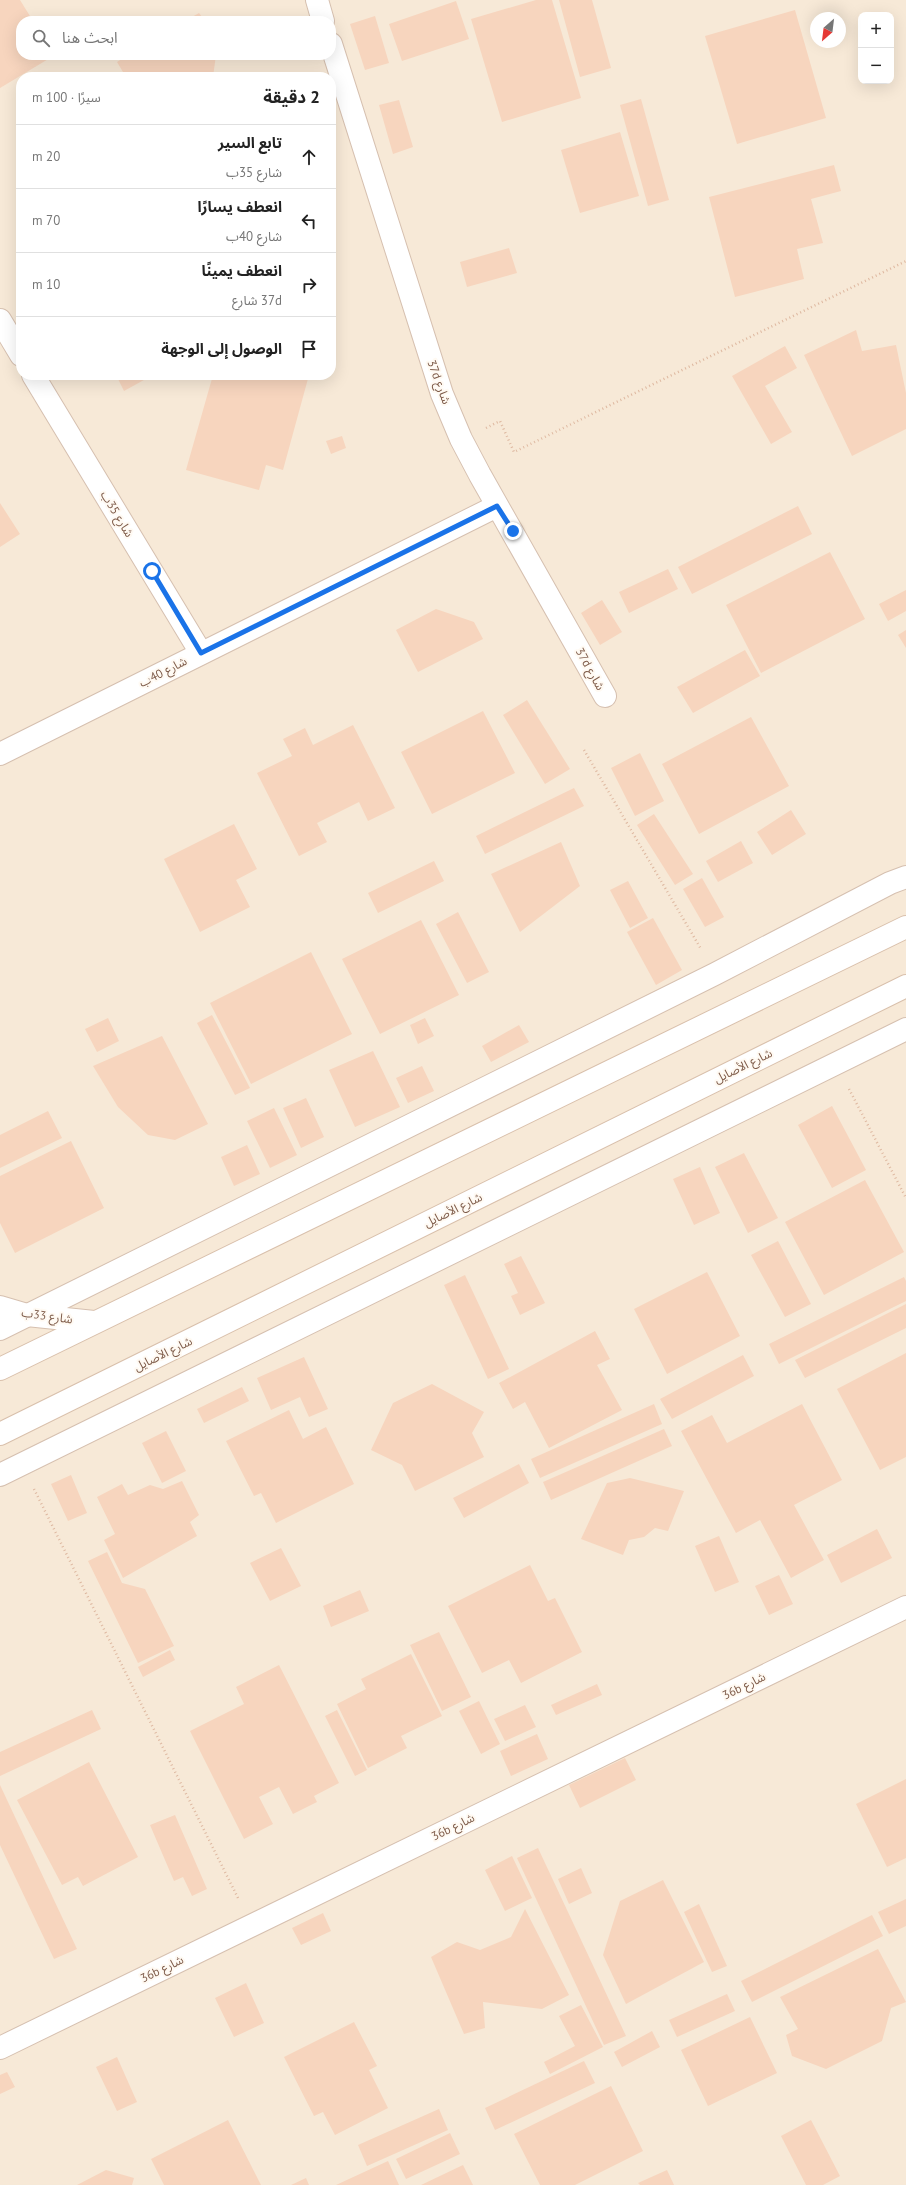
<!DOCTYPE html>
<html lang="ar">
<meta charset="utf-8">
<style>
:root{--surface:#fff;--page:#f6f6f6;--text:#222;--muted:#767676;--line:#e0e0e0}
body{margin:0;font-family:"PT Sans","Noto Sans Arabic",sans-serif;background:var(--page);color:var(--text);direction:rtl}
.controls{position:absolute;right:12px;top:12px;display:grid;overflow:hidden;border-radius:8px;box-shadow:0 4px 16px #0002}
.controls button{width:36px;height:36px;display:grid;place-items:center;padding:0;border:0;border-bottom:1px solid var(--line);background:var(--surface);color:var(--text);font:20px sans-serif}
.compass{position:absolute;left:810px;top:12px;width:36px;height:36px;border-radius:50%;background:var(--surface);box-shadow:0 4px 16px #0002;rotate:208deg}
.stop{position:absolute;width:12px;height:12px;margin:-9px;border:3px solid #1a73e8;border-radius:50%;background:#fff}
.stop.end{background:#1a73e8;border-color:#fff;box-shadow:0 1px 4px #0008}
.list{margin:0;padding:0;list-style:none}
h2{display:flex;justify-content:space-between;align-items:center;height:52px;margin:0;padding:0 16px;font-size:17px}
h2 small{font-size:13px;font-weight:400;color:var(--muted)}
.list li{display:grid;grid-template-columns:26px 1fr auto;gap:12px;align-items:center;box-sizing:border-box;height:64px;padding:0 16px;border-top:1px solid var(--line)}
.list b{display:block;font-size:15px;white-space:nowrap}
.list p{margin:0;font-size:13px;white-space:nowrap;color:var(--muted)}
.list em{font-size:13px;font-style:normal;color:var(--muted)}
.icon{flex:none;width:22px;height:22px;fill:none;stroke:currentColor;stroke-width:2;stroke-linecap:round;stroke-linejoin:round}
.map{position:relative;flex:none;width:906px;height:2185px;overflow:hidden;direction:ltr}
.search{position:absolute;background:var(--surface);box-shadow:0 4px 16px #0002;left:16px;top:16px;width:320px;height:44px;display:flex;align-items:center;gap:10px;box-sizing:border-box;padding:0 14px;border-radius:16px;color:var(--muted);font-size:15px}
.panel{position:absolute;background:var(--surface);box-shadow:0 4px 16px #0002;left:16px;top:72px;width:320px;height:308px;border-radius:16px;direction:rtl}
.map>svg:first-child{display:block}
.residential{fill:#f7e9d7;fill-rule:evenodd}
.building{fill:#f7d5be}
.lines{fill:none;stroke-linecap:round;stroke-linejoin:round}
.street-casing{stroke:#d6c0b0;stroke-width:24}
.secondary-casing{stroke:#d9c0ac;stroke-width:24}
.path{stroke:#deb8a0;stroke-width:2.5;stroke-dasharray:1 3;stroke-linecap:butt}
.street{stroke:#fff;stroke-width:22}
.secondary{stroke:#fff;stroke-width:22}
.route{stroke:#1a73e8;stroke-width:5}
.labels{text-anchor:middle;stroke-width:4;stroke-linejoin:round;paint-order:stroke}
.street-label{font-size:12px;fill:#7e5b49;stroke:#fffaf3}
</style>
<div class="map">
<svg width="906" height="2185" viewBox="0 0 906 2185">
<rect width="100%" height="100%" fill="#fff6ea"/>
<path class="residential" d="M 0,0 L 906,0 L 906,2185 L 0,2185 ZM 861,15 L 891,15 L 891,81 L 861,81 ZM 816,18 L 840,18 L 840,42 L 816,42 ZM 21,21 L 331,21 L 331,55 L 21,55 ZM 21,77 L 331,77 L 331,375 L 21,375 Z"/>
<g class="building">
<polygon points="0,0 20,0 33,21 21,21 21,55 55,55 0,88"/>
<polygon points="536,0 552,0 581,98 502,122 471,19"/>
<polygon points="559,0 592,0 611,68 580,77"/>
<polygon points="456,1 469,39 402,61 389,24"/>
<polygon points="795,10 826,118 737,144 705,36"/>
<polygon points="199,13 205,21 185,21"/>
<polygon points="375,16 389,63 365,70 350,24"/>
<polygon points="128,55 216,55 213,77 126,77 117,62"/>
<polygon points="641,99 669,200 648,206 620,105"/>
<polygon points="399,100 413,147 393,154 379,105"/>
<polygon points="620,132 639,196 580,213 561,150"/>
<polygon points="834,165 841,191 811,199 823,243 797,249 804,279 735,297 709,197"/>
<polygon points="509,248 517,273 467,287 460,262"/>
<polygon points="856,330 862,351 896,345 906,393 906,429 852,456 804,355"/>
<polygon points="785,346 797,368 765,386 792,432 771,444 732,376"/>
<polygon points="116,375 153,375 124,391"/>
<polygon points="213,375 309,375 283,470 266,465 259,490 186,470"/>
<polygon points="342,436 346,448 331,454 326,441"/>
<polygon points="0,503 20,534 0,547"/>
<polygon points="798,506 812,534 692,594 678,567"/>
<polygon points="830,552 865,619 761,673 726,605"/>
<polygon points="668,569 678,589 629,613 619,592"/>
<polygon points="906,590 906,611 888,621 879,604"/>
<polygon points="602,600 622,632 600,645 581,613"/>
<polygon points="436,609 474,622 483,639 418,672 396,630"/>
<polygon points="906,630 906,648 898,635"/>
<polygon points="745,650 760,676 693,713 677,687"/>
<polygon points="527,700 570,769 545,784 503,715"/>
<polygon points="483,711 515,773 432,814 401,752"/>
<polygon points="751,717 789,786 699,834 662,764"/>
<polygon points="353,725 395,808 368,821 359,802 317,823 327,842 299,856 257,773 292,756 283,739 305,728 313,745"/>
<polygon points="640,753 664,801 635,816 611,768"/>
<polygon points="574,788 584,806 485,854 476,836"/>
<polygon points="791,810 806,834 772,855 757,832"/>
<polygon points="654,814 693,874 675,885 637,825"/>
<polygon points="234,824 257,869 236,880 250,907 200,932 164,859"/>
<polygon points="741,841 753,863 718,882 706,861"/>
<polygon points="561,842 580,886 520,932 491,874"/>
<polygon points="434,861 444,881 378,913 368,893"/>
<polygon points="702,878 724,917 705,927 683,889"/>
<polygon points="628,881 648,918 630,928 610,890"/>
<polygon points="458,912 489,972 467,983 436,924"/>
<polygon points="653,918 682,970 656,985 627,932"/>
<polygon points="421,920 459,995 380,1034 342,959"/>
<polygon points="311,952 352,1034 251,1084 210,1003"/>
<polygon points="212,1015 250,1088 235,1095 197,1023"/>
<polygon points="108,1018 119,1041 97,1052 85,1029"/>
<polygon points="425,1018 434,1036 418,1044 410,1025"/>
<polygon points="519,1025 529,1042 491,1062 482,1046"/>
<polygon points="162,1036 208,1124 175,1140 148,1135 118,1107 93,1066"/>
<polygon points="373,1051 400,1107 355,1127 329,1070"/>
<polygon points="422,1066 434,1091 408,1103 396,1078"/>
<polygon points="306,1098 324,1137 301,1148 283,1108"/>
<polygon points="832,1106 866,1170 832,1188 798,1125"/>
<polygon points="274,1108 297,1155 270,1168 247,1121"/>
<polygon points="48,1111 62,1138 0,1168 0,1135"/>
<polygon points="71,1141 104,1208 15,1253 0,1223 0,1176"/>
<polygon points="247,1145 260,1174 234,1186 221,1157"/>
<polygon points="744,1153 778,1218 748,1233 715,1167"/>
<polygon points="700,1167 720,1213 694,1225 673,1179"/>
<polygon points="865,1180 904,1252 824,1295 785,1222"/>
<polygon points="778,1241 811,1304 785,1317 751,1255"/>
<polygon points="521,1256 545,1303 520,1315 511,1296 518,1293 504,1264"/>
<polygon points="707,1272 740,1336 667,1374 634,1309"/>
<polygon points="465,1275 509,1369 488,1379 444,1285"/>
<polygon points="904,1277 906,1281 906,1301 779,1364 769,1344"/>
<polygon points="906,1304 906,1328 805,1378 795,1360"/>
<polygon points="595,1331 610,1359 597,1365 622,1410 549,1448 525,1402 513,1409 499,1383"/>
<polygon points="906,1353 906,1457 880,1470 837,1389"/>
<polygon points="743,1355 754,1376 672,1419 660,1399"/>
<polygon points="304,1357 328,1409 309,1417 300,1397 271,1410 257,1378"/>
<polygon points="432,1384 484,1412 472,1433 484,1457 415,1491 402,1465 371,1450 393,1403"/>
<polygon points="242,1387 249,1401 204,1423 197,1409"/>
<polygon points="654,1404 662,1424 540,1478 531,1459"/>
<polygon points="802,1404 842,1480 794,1505 824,1560 791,1578 760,1520 736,1533 681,1431 712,1415 727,1443"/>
<polygon points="289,1410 303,1439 326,1427 354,1484 276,1523 261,1493 254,1496 226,1441"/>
<polygon points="664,1429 672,1446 551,1500 543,1482"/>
<polygon points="166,1431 186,1471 162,1483 142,1443"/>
<polygon points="519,1464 529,1483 464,1518 453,1498"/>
<polygon points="71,1475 87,1513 68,1521 51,1484"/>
<polygon points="630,1478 684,1491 668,1531 655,1528 644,1537 629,1540 623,1555 581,1539 607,1483"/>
<polygon points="182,1481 199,1515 190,1522 197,1536 123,1578 104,1540 115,1534 97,1497 122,1484 128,1495 150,1485 163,1489"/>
<polygon points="877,1529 892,1558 841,1583 827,1555"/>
<polygon points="719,1536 739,1582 715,1592 695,1546"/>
<polygon points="281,1548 301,1586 270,1601 250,1563"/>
<polygon points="107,1552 122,1583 145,1589 174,1646 138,1663 88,1561"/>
<polygon points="530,1565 548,1601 555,1598 582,1652 521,1683 509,1660 482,1673 448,1606"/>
<polygon points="779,1575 793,1604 769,1615 755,1586"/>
<polygon points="360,1590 369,1611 331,1627 323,1606"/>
<polygon points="439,1632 471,1697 442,1711 410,1645"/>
<polygon points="170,1650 175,1660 143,1677 138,1667"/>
<polygon points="411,1654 442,1716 401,1736 407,1748 368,1768 337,1704 366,1689 361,1679"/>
<polygon points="279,1665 339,1783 314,1796 317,1802 293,1814 279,1787 259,1797 273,1824 244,1839 190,1731 244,1704 236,1687"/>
<polygon points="597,1684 602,1695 556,1715 551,1705"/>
<polygon points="479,1701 500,1744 481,1754 459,1711"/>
<polygon points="525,1705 536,1727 505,1741 494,1719"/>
<polygon points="92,1710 101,1729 0,1776 0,1752"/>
<polygon points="337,1710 367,1770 355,1776 325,1716"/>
<polygon points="537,1734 548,1759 511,1776 500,1751"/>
<polygon points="625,1758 636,1780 580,1808 569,1785"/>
<polygon points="89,1762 138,1857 83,1886 78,1877 62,1885 17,1800"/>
<polygon points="906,1779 906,1858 887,1867 856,1804"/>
<polygon points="0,1785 77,1949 54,1959 0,1845"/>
<polygon points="175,1815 207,1889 192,1896 183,1877 174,1881 150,1825"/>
<polygon points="538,1848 626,2036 604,2045 517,1858"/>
<polygon points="512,1856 532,1898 505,1911 485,1870"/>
<polygon points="581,1868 592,1893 569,1904 558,1879"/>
<polygon points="663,1880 704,1962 626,2004 603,1955 620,1901"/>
<polygon points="906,1899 906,1926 889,1934 878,1912"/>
<polygon points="699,1904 727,1966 712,1972 684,1912"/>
<polygon points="525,1909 569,1995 542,2009 483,2002 485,2028 464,2034 431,1957 457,1942 480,1950 511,1937"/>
<polygon points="323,1913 331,1931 301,1945 292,1928"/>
<polygon points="872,1915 883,1936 752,2002 741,1981"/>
<polygon points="878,1949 906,2002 891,2008 882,2041 826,2069 792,2056 786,2035 798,2029 780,1997"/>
<polygon points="246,1983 264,2023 234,2037 215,1998"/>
<polygon points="727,1994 735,2011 677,2037 669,2020"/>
<polygon points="581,2005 603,2047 550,2074 544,2062 575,2046 559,2016"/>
<polygon points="750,2017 777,2073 708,2106 681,2050"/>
<polygon points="354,2022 377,2066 369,2070 388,2108 335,2135 323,2112 314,2116 284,2057"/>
<polygon points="652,2031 660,2047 622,2067 614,2052"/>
<polygon points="117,2057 137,2102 117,2111 96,2067"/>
<polygon points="584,2061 595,2083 495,2130 485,2108"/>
<polygon points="7,2072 15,2087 0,2094 0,2075"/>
<polygon points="611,2086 643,2151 575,2185 540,2185 514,2134"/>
<polygon points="439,2109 448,2130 367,2166 358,2145"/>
<polygon points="228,2120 261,2185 164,2185 151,2159"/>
<polygon points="811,2120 840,2176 823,2185 806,2185 781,2136"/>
<polygon points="450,2133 460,2154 406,2179 396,2159"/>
<polygon points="388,2161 399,2185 336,2185"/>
<polygon points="463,2165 473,2185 421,2185"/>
<polygon points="106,2170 134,2178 132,2185 77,2185"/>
<polygon points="667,2170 674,2185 640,2185 638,2183"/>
<polygon points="306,2178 309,2185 291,2185"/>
</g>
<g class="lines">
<defs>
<g id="street">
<polyline points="317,0 323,21"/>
<polyline points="331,44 442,394 461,439 480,475 605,696"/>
<polyline points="0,320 21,355"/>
<polyline points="33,375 201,653"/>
<polyline points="0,754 497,506"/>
<polyline points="0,1307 27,1315 94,1322"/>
<polyline points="0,1329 715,974 890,883 906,877"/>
<polyline points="0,1475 906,1029"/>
<polyline points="0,2048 906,1607"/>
</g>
<g id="secondary">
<polyline points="0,1369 906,927"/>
<polyline points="0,1434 906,986"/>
</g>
</defs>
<use href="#street" class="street-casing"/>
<use href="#secondary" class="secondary-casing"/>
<g class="path">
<polyline points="486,428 500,421 514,452 906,261"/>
<polyline points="584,750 701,949"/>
<polyline points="849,1089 906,1198"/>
<polyline points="34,1489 239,1900"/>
</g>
<use href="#street" class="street"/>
<use href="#secondary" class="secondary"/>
</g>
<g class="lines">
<polyline class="route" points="152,571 201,653 497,506 513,531"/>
</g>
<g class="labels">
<g class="street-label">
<text transform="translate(439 382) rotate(70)" y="4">37d شارع</text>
<text transform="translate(117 514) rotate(59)" y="4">شارع 35ب</text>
<text transform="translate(590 669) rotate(61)" y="4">37d شارع</text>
<text transform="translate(163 672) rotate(-27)" y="4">شارع 40ب</text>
<text transform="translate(743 1066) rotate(-26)" y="4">شارع الأصايل</text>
<text transform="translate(453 1210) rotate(-26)" y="4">شارع الأصايل</text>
<text transform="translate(47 1316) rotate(8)" y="4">شارع 33ب</text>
<text transform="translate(163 1354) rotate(-26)" y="4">شارع الأصايل</text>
<text transform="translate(744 1686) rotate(-26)" y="4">36b شارع</text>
<text transform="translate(453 1827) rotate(-26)" y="4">36b شارع</text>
<text transform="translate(162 1969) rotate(-26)" y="4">36b شارع</text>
</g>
</g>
</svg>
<div class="controls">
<button>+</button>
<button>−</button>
</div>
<svg class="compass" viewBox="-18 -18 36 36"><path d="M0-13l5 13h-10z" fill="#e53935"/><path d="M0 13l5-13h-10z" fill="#767676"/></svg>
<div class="stop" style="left:152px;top:571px"></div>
<div class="stop end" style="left:513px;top:531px"></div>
<div class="search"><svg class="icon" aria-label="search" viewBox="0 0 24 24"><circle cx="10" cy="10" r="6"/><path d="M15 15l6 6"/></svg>ابحث هنا</div>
<section class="panel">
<h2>2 دقيقة<small>سيرًا · 100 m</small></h2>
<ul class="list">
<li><svg class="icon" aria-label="ahead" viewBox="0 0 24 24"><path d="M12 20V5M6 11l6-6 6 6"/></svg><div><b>تابع السير</b><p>شارع 35ب</p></div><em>20 m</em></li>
<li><svg class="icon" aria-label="left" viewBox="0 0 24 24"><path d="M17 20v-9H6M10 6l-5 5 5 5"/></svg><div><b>انعطف يسارًا</b><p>شارع 40ب</p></div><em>70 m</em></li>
<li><svg class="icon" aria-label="right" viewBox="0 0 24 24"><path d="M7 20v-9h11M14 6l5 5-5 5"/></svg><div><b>انعطف يمينًا</b><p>37d شارع</p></div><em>10 m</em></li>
<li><svg class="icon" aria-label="arrive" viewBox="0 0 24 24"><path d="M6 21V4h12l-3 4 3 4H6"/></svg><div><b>الوصول إلى الوجهة</b></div></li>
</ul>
</section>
</div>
